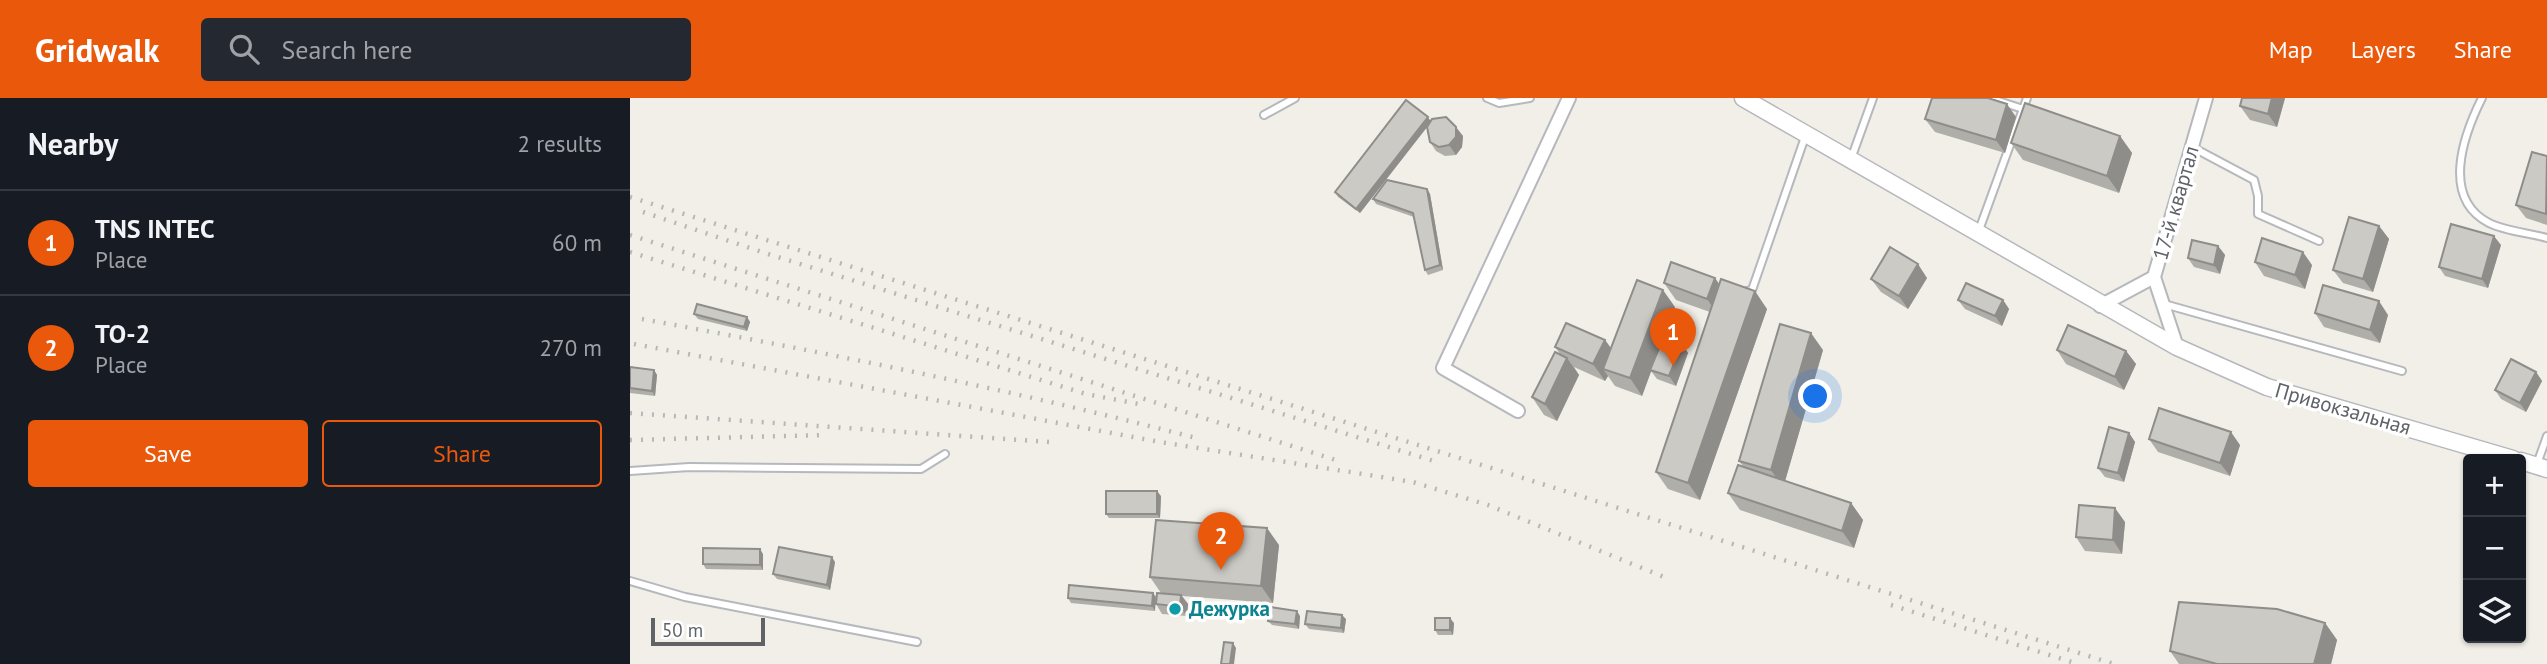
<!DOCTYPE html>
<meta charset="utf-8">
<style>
:root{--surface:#171b24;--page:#242831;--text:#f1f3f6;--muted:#9ea1a6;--line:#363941;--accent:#ea580c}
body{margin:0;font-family:"PT Sans",sans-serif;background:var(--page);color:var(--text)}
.controls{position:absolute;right:21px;bottom:21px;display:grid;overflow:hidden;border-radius:7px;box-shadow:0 2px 5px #0004}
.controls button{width:63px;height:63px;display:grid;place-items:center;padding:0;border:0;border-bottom:2px solid var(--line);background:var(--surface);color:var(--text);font:35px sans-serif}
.scale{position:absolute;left:21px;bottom:18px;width:114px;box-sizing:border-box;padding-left:7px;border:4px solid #5f6368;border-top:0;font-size:19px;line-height:24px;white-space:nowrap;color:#5f6368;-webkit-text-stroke:5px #fff;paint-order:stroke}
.you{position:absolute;left:1186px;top:299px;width:24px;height:24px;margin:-18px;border:5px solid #fff;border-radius:50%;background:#1a73e8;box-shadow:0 0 0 10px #1a73e833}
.badge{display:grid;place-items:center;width:46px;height:46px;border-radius:50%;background:var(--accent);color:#fff;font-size:23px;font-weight:700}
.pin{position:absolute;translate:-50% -58px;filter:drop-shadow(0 2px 4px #0008)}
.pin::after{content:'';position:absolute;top:37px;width:24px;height:21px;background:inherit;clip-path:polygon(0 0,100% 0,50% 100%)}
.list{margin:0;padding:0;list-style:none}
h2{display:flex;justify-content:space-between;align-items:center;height:91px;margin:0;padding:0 28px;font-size:30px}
h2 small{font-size:23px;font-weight:400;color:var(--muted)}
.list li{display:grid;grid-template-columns:46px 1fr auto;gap:21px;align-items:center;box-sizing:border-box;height:105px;padding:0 28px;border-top:2px solid var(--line)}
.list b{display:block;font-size:26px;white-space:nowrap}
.list p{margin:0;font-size:23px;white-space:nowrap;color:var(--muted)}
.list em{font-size:23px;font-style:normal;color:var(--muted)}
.actions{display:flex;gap:14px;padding:21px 28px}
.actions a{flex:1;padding:16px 0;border:2px solid var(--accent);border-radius:7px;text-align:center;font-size:24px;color:var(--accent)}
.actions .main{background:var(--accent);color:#fff}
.icon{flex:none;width:38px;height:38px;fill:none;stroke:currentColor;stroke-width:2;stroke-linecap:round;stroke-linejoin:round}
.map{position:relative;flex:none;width:1917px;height:566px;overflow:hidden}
header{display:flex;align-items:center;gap:42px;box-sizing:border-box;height:98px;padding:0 35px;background:var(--accent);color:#fff}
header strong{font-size:33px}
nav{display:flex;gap:38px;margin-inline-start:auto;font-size:24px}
.search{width:490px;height:63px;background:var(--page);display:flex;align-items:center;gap:18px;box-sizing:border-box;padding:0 24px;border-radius:7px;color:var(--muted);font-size:26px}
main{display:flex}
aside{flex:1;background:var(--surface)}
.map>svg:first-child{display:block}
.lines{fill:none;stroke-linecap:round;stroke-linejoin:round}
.service-casing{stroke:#b5b8bc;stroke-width:10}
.minor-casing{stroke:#b5b8bc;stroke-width:16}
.tertiary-casing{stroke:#b5b8bc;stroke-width:19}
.service{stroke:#fff;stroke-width:6}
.minor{stroke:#fff;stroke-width:12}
.tertiary{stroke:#fff;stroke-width:16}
.rail{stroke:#b6b7b8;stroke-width:4.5;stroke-dasharray:2 9;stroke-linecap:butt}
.wall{fill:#afaea9}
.shaded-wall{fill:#8f8d8a}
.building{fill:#cccac5;stroke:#8f8d8a;stroke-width:2}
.culture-dot{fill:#0f9aa8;stroke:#fff;stroke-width:2.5}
.labels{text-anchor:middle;stroke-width:7;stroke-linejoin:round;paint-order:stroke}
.street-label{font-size:21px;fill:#5f6368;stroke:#fff}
.culture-label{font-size:21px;font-weight:bold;fill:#0d838f;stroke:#fff;text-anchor:start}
</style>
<header>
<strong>Gridwalk</strong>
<div class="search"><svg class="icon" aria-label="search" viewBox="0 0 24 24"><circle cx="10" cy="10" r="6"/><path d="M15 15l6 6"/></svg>Search here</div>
<nav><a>Map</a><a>Layers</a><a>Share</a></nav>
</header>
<main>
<aside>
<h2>Nearby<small>2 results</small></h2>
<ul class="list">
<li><span class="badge">1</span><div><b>TNS INTEC</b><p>Place</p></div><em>60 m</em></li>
<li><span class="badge">2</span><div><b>ТО-2</b><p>Place</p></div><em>270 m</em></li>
</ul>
<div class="actions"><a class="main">Save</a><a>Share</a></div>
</aside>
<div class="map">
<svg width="1917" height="566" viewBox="0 0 1917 566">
<rect width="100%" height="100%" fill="#f1efe8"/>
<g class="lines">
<defs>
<g id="service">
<polyline points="857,0 869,5 900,0"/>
<polyline points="1359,0 1393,11"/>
<path d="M 1852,0 C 1833,38 1811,100 1859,125 C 1875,133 1899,135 1917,140"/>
<polyline points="634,17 665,0"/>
<polyline points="1562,49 1624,82 1628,98 1628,116 1689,143"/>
<polyline points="1221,61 1243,0"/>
<polyline points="1348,135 1397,0"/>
<polyline points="1113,194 1122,192 1175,39"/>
<polyline points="1534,206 1772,273"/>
<polyline points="1907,366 1917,338"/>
<polyline points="0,373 59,369 291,371 315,356"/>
<polyline points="0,483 55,499 287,544"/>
</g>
<g id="minor">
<polyline points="1470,208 1524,179"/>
<polyline points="1547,249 1524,179 1576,0"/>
<polyline points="888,313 813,270 939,0"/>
</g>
<g id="tertiary">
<polyline points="1113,0 1547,249 1637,289 1883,361"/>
<polyline points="1891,363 1917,371"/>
</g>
</defs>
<use href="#service" class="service-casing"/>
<use href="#minor" class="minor-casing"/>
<use href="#tertiary" class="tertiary-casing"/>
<use href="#service" class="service"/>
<use href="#minor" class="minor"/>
<use href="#tertiary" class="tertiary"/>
<g class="rail">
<polyline points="0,99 1484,566"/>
<polyline points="13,114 135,155 807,364"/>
<polyline points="0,137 712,364"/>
<polyline points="0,154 456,296 509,306"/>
<path d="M 12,221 C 198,255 383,292 566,340"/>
<polyline points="4,246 530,344 783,384 858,407 1034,479"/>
<polyline points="0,315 419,344"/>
<polyline points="0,342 194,337"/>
<polyline points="1261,507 1448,566"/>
</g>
</g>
<g class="wall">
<polygon points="1655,0 1647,29 1620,22 1610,8"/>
<polygon points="1386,19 1375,55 1305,34 1295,21"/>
<polygon points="801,23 833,38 832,49 826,57 815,58 806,53 800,44 797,29 730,115 708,99 705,94"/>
<polygon points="1490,38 1502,55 1489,95 1393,62 1381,45"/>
<polygon points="1917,58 1917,127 1896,120 1886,107"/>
<polygon points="797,91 800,96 813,172 798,177 795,172 784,119 746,106 743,101"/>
<polygon points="1749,128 1759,141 1743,194 1713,185 1703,172"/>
<polygon points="1871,147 1858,190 1815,178 1809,169"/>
<polygon points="1588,148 1595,157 1590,176 1564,169 1558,160"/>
<polygon points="1625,164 1682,167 1675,191 1634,178"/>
<polygon points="1297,180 1278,211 1251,194 1241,181"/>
<polygon points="1034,185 1089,186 1137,211 1070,402 1038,391 1026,374 1080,214 1046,202"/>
<polygon points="1328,202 1373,202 1379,211 1372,228 1335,211"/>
<polygon points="1045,209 1034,239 1052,246 1058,255 1046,288 1027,281 1021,273 1012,298 985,288 978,278 975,283 944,269 949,277 927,323 914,317 902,299 930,256 925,249 975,242 981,250"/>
<polygon points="1685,215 1758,217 1750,245 1694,229"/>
<polygon points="64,216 117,219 120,224 117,233 68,221"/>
<polygon points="1193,252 1155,383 1221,405 1233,422 1224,450 1110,412 1098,395 1113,368 1109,363"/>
<polygon points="1427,252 1496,253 1506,266 1494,292 1436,266"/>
<polygon points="0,269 24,272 27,277 25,298 0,295"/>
<polygon points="1906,274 1912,283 1896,314 1871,301 1865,292"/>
<polygon points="1499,335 1505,344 1494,384 1475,379 1468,370"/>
<polygon points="1519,341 1610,347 1600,378 1528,354"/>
<polygon points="531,398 530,420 479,420 476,416"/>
<polygon points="1495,424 1492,456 1455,453 1446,439"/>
<polygon points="649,447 643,505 552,498 558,506 557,518 532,516 526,506 531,495 520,479"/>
<polygon points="133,456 133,472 76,471 73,466"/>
<polygon points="205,464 200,492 147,481 143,476"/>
<polygon points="523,495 525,513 441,505 438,500"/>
<polygon points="670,518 669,531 642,527 638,523"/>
<polygon points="716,521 714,535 679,531 675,526"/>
<polygon points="824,525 823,537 808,537 805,532"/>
<polygon points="1695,525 1707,542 1701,566 1549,566 1540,553"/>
</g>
<g class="shaded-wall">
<polygon points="1642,0 1655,0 1647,29 1638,16"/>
<polygon points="1377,6 1386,19 1375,55 1366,42"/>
<polygon points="798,19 801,24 730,115 726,111"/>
<polygon points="826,29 833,38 832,49 826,57 819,47"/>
<polygon points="1490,38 1502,55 1489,95 1477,78"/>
<polygon points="797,91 800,96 813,172 810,167"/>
<polygon points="1749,128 1759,141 1743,194 1733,181"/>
<polygon points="1864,138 1871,147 1858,190 1852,181"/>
<polygon points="1588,148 1595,157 1590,176 1584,167"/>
<polygon points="1673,154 1682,167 1675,191 1665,177"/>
<polygon points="1288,166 1297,180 1278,211 1269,198"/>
<polygon points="1085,180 1097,197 1089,218 1077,201"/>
<polygon points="1033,192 1045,209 1012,298 1000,280"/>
<polygon points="1125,193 1137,211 1070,402 1058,385"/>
<polygon points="1373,202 1379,211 1372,228 1365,218"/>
<polygon points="1749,203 1758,217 1750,245 1740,232"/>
<polygon points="117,219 120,224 117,233 114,229"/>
<polygon points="1181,235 1193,252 1153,390 1141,372"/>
<polygon points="975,242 987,259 973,271 978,278 975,283 963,266"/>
<polygon points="1052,246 1058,255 1046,288 1039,278"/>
<polygon points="1496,253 1506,266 1494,292 1485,279"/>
<polygon points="937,260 949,277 927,323 915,306"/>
<polygon points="24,272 27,277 25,298 22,293"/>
<polygon points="1906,274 1912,283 1896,314 1890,305"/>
<polygon points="1601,334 1610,347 1600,378 1590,365"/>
<polygon points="1499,335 1505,344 1494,384 1488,375"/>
<polygon points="527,393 531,398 530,420 527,416"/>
<polygon points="1221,405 1233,422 1224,450 1212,433"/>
<polygon points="1485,410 1495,424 1492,456 1483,442"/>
<polygon points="637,430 649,447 643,505 631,488"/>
<polygon points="130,451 133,456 133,472 130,467"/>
<polygon points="202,459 205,464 200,492 197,487"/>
<polygon points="523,495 526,499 525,513 522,508"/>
<polygon points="551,497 558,506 557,518 550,509"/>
<polygon points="667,513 670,518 669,531 665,526"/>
<polygon points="712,517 716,521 714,535 711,530"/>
<polygon points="820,520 824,525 823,537 820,532"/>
<polygon points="1695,525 1707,542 1701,566 1684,566"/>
<polygon points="603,545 606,550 604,566 600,566"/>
</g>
<g class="building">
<polygon points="1302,0 1358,0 1377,6 1366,42 1295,21"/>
<polygon points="1612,0 1642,0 1638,16 1610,8"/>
<polygon points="776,2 798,19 726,111 705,94"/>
<polygon points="1395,5 1490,38 1477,78 1381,45"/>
<polygon points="816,19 826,29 826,39 819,47 809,49 800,44 797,29 802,21"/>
<polygon points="1902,54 1917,58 1916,116 1886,107"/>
<polygon points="757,82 797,91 810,167 795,172 783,115 743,101"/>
<polygon points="1719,119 1749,128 1733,181 1703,172"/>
<polygon points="1821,126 1864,138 1852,181 1809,169"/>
<polygon points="1632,140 1673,154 1665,177 1625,164"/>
<polygon points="1562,142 1588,148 1584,167 1558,160"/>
<polygon points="1260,149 1288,166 1269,198 1241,181"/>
<polygon points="1041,164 1085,180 1077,201 1034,185"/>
<polygon points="1091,181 1125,193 1058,385 1026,374"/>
<polygon points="1007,182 1033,192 1000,280 973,271"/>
<polygon points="1336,185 1373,202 1365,218 1328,202"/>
<polygon points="1693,187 1749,203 1740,232 1685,215"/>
<polygon points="67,206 117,219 114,229 64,216"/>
<polygon points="936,225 975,242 963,266 925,249"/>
<polygon points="1150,226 1181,235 1141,372 1109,363"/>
<polygon points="1438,227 1496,253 1485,279 1427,252"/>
<polygon points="1034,238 1052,246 1039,278 1020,272"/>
<polygon points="925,254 937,260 915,306 902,299"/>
<polygon points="1881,261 1906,274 1890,305 1865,292"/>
<polygon points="0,269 24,272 22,293 0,290"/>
<polygon points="1529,310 1601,334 1590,365 1519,341"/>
<polygon points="1479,329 1499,335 1488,375 1468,370"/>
<polygon points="1108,367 1221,405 1212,433 1098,395"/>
<rect x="476" y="393" width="51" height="23"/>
<polygon points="1449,407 1485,410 1483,442 1446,439"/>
<polygon points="526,422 637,430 631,488 520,479"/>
<polygon points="149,449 202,459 197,487 143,476"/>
<polygon points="73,450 130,451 130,467 73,466"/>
<polygon points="439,487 523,495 522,508 438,500"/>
<polygon points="527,495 551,497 550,509 526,506"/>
<polygon points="1549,504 1647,511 1695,525 1684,566 1587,566 1540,553"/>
<polygon points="640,509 667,513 665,526 638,523"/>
<polygon points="677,513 712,517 711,530 675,526"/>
<rect x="805" y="520" width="15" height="12"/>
<polygon points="594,544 603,545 600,566 591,566"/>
</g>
<circle class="culture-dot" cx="545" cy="511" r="7"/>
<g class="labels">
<g class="street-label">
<text transform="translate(1546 105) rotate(-74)" y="7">17-й квартал</text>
<text transform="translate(1713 311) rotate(16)" y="7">Привокзальная</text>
</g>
<g class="culture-label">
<text x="559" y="518">Дежурка</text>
</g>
</g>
</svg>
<div class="controls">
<button>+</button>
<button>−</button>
<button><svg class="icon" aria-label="layers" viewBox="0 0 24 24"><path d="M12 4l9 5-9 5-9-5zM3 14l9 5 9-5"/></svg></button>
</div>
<div class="scale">50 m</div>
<div class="you"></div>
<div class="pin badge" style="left:1043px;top:268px">1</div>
<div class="pin badge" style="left:591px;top:472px">2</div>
</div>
</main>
